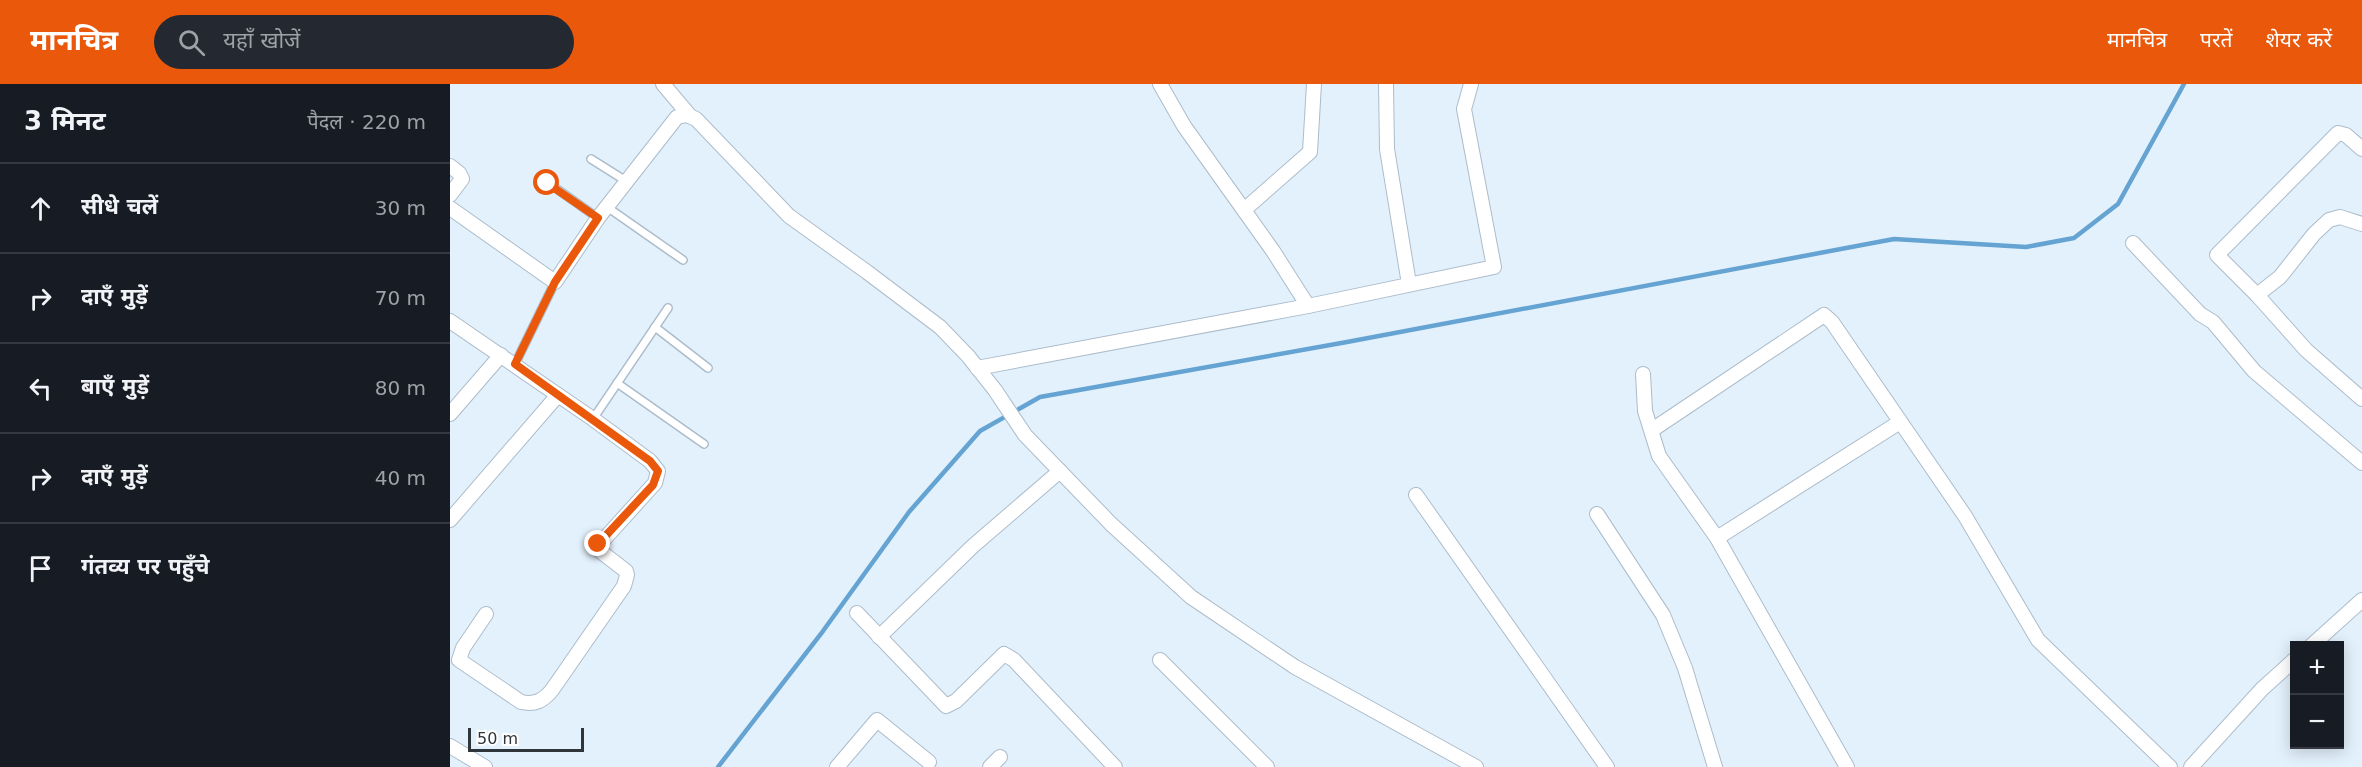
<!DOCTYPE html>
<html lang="hi">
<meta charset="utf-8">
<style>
:root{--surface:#171b24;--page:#242831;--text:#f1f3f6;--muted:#9ea1a6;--line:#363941;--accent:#ea580c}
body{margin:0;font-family:"DejaVu Sans","Noto Sans Devanagari",sans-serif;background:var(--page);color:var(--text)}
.controls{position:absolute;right:18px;bottom:18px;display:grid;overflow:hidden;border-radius:0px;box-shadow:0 3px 15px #0003}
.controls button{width:54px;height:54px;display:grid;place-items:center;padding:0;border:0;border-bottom:2px solid var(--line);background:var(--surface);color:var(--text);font:30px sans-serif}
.scale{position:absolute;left:18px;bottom:15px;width:116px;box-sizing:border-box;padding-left:6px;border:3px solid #2f363b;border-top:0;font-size:16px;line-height:21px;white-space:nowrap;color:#2f363b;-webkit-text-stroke:4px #fff;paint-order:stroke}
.stop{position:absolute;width:18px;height:18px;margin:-14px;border:4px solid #ea580c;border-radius:50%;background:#fff}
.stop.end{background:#ea580c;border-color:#fff;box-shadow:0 2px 6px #0008}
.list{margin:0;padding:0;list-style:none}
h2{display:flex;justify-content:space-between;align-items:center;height:78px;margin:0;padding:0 24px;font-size:26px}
h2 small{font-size:20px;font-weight:400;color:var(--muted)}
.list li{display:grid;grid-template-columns:39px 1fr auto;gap:18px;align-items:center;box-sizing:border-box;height:90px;padding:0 24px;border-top:2px solid var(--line)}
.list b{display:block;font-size:22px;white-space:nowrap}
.list em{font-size:20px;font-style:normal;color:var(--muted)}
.icon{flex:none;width:33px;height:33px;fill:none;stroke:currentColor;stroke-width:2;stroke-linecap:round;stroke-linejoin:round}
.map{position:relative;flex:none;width:1912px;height:683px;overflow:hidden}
header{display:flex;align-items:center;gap:36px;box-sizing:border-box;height:84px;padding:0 30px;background:var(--accent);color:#fff}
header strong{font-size:28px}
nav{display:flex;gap:33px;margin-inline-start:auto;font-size:21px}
.search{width:420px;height:54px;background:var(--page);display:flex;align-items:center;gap:15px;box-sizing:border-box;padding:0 21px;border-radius:33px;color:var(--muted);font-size:22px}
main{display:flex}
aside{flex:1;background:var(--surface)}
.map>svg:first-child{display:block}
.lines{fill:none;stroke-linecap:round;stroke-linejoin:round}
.stream{stroke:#64a3d2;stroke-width:4.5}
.service-casing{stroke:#acbcca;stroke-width:10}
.minor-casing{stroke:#acbcca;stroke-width:16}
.service{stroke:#fff;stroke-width:7}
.minor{stroke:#fff;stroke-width:14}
.route{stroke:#ea580c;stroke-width:8}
</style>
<header>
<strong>मानचित्र</strong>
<div class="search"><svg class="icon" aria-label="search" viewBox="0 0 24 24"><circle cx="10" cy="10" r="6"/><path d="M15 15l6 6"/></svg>यहाँ खोजें</div>
<nav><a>मानचित्र</a><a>परतें</a><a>शेयर करें</a></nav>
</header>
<main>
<aside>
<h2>3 मिनट<small>पैदल · 220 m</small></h2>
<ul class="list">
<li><svg class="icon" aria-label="ahead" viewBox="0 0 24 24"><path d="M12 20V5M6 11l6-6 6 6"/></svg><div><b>सीधे चलें</b></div><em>30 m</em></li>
<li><svg class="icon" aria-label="right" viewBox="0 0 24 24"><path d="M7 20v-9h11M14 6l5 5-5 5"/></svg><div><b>दाएँ मुड़ें</b></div><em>70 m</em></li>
<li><svg class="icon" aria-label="left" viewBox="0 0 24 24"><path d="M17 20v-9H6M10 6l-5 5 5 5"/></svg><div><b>बाएँ मुड़ें</b></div><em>80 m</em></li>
<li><svg class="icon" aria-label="right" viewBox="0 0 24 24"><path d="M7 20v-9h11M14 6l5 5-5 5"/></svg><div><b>दाएँ मुड़ें</b></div><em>40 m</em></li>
<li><svg class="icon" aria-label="arrive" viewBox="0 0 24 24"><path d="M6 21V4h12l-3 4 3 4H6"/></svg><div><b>गंतव्य पर पहुँचे</b></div></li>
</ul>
</aside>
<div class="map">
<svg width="1912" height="683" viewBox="0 0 1912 683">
<rect width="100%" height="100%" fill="#e3f1fc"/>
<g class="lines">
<polyline class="stream" points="268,683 373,547 459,428 530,347 590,313 897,258 1444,155 1576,163 1624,154 1668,120 1734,0"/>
<defs>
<g id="service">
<polyline points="141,75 176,97"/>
<polyline points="97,98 148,134"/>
<polyline points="157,123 233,176"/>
<polyline points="205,243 258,284"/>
<polyline points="65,280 105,198"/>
<polyline points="167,299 254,360"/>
<polyline points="143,335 218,224"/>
</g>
<g id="minor">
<polyline points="213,0 240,32"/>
<polyline points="710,0 734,42 823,167 858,222"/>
<polyline points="936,0 937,65 959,200"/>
<polyline points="1912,65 1896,51 1888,49 1767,171 1807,211 1856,266 1912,315"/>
<polyline points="0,82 9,89 12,95 0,111"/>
<polyline points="0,124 105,198 148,134 227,33 237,31 246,35 339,132 417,188 490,243 518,272 545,306 575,351 661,440 741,513 845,583 1026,683"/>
<polyline points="794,126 860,68 864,0"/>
<polyline points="1683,159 1750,230 1763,238 1804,287 1912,379"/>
<polyline points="1807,211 1830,193 1864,150 1879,136 1890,133 1912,140"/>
<path d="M 0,237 L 143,335 L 200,377 L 208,387 L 205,399 L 148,462 L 150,467 L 176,487 L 177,491 L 174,502 L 102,606 C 93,617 85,621 71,618 L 9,576 L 13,564 L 36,530"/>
<polyline points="527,284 858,222 1044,183 1014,25 1021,0"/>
<polyline points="1193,290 1195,327 1209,372 1267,454 1397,683"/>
<polyline points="0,330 51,271"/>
<polyline points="1202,346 1374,231 1382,238 1515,432 1588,556 1720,683"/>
<polyline points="966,411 1157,683"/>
<polyline points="1147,430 1213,531 1235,584 1265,683"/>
<polyline points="0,436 108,311"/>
<polyline points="1267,454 1450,338"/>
<polyline points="407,529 496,622 506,617 554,570 564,576 665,683"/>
<polyline points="429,553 523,462 610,387"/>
<polyline points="1861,562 1912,516"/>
<polyline points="710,576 817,683"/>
<polyline points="0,662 35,683"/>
<polyline points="387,683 427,636 479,678"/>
<polyline points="540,683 550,673"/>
<polyline points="1741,683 1812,605 1844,576"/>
</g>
</defs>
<use href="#service" class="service-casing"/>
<use href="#minor" class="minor-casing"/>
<use href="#service" class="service"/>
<use href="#minor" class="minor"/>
</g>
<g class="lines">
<polyline class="route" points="97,99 148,134 105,198 65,280 200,377 208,387 203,401 148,460"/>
</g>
</svg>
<div class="controls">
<button>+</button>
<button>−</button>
</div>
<div class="scale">50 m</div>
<div class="stop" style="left:97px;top:99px"></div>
<div class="stop end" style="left:148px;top:460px"></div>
</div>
</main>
